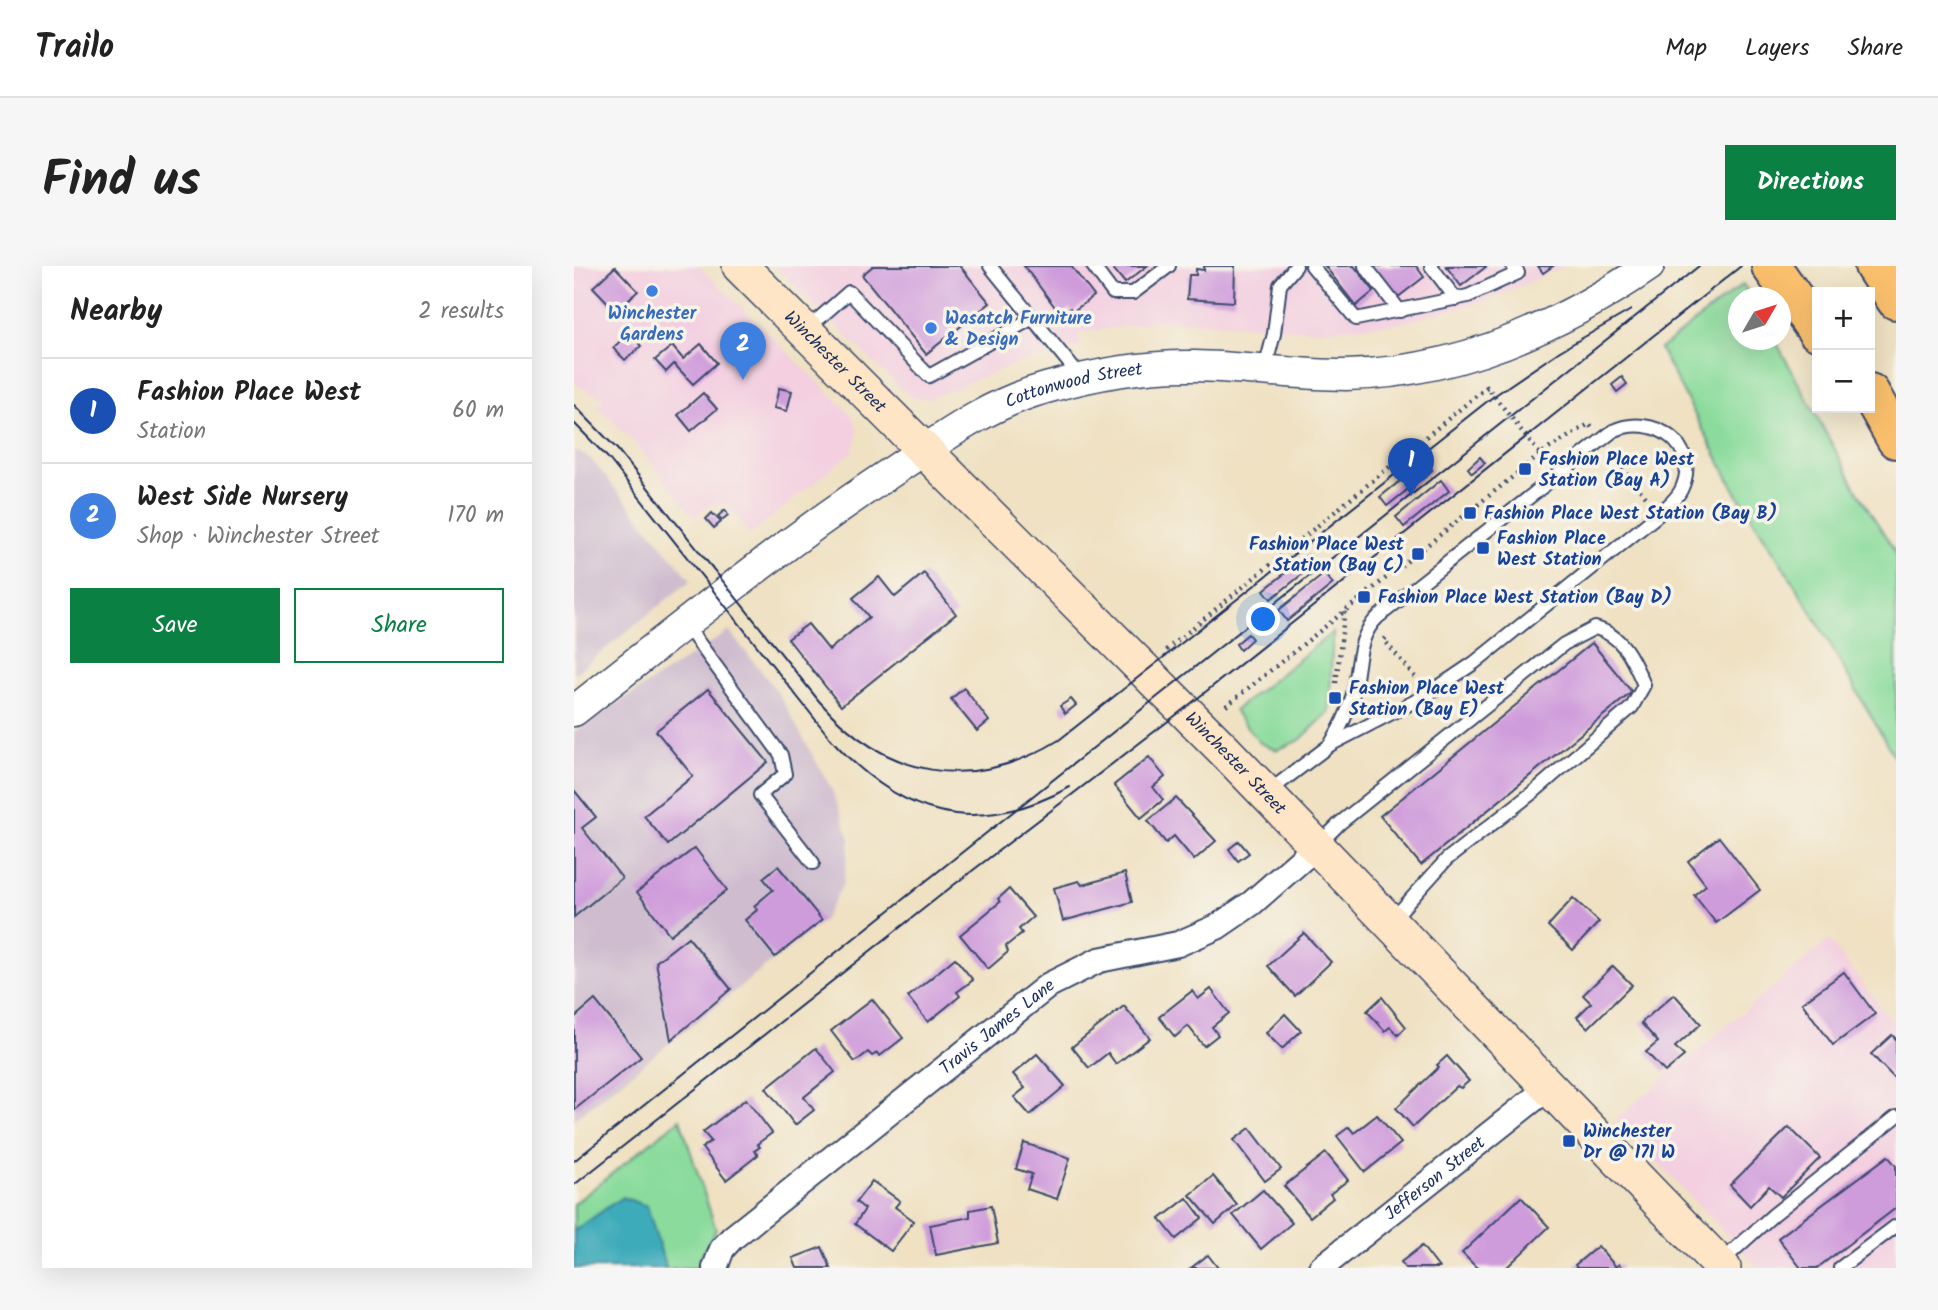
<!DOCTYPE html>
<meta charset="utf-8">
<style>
:root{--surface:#fff;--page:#f6f6f6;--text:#222;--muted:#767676;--line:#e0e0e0;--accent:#0b8043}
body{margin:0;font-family:Kalam,sans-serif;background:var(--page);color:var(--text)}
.controls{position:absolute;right:21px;top:21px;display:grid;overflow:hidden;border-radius:0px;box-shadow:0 7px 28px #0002}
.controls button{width:63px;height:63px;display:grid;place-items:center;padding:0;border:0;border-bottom:2px solid var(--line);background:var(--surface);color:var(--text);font:35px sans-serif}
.compass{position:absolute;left:1154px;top:21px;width:63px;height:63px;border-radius:50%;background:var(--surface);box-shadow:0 7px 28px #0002;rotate:51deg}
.you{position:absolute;left:690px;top:354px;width:24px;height:24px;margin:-18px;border:5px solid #fff;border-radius:50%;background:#1a73e8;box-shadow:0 0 0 10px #1a73e833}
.badge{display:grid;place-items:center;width:46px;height:46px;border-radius:50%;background:var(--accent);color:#fff;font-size:23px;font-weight:700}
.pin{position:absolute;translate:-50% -58px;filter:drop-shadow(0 2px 4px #0008)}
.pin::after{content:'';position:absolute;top:37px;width:24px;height:21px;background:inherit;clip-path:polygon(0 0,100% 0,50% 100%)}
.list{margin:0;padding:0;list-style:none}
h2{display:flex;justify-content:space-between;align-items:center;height:91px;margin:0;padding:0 28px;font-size:30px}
h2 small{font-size:23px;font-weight:400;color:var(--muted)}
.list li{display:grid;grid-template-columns:46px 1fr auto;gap:21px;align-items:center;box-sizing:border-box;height:105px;padding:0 28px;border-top:2px solid var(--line)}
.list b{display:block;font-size:26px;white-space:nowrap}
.list p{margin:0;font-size:23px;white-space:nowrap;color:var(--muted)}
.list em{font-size:23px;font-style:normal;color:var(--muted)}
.actions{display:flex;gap:14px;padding:21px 28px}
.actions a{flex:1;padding:16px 0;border:2px solid var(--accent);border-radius:0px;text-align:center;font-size:24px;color:var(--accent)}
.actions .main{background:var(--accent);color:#fff}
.map{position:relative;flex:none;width:1322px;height:1002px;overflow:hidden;border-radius:0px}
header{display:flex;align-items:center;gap:42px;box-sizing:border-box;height:98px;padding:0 35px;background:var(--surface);border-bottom:2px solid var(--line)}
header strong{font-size:33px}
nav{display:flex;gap:38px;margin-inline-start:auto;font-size:24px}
.intro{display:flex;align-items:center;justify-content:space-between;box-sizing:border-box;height:168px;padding:0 42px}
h1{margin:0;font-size:49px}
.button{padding:18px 32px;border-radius:0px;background:var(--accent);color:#fff;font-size:24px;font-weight:700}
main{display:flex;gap:42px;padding:0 42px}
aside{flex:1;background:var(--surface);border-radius:0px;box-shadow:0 7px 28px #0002}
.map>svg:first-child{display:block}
.built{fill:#f3cfe0}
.industrial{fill:#cfbdcf}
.green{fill:#8adb9c;stroke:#52857d;stroke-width:2}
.water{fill:#3cabba;stroke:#2c6d8c;stroke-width:2}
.building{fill:#cf9cdb}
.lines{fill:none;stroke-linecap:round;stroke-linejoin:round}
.service-casing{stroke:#3b4a6d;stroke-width:16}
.minor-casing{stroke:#3b4a6d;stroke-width:28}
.tertiary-casing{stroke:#3b4a6d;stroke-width:33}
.secondary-casing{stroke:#3b4a6d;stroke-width:38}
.motorway-casing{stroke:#3b4a6d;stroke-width:42}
.path{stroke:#3b4a6d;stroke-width:4.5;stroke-dasharray:2 5;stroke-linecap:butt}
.service{stroke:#fff;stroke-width:12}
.minor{stroke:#fff;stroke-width:24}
.tertiary{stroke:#fff;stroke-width:30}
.secondary{stroke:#fde5c5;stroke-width:35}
.motorway{stroke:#f9bf6d;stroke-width:38}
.tram{stroke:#1b2f5e;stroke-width:2}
.shop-dot{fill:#3f7fe0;stroke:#f7f3e8;stroke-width:2.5}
.transit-dot{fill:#1a4fb4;stroke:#f7f3e8;stroke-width:2.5}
.labels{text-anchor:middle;stroke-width:7;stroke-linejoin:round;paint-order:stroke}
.shop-label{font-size:18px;font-weight:bold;fill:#366cbe;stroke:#f7f3e8}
.street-label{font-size:18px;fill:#1b2f5e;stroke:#f7f3e8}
.transit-label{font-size:18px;font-weight:bold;fill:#164399;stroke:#f7f3e8;text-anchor:start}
</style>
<header>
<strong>Trailo</strong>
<nav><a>Map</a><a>Layers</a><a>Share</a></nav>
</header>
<div class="intro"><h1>Find us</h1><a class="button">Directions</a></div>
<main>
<aside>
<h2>Nearby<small>2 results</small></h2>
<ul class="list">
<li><span class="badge" style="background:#1a4fb4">1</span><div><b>Fashion Place West</b><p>Station</p></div><em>60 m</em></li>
<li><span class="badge" style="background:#3f7fe0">2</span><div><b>West Side Nursery</b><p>Shop · Winchester Street</p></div><em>170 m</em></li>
</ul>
<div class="actions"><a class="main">Save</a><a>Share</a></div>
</aside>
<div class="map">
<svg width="1322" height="1002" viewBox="0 0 1322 1002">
<rect width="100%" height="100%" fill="#f7f3e8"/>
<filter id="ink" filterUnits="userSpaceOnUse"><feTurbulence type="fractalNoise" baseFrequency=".0143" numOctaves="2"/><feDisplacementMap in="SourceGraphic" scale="14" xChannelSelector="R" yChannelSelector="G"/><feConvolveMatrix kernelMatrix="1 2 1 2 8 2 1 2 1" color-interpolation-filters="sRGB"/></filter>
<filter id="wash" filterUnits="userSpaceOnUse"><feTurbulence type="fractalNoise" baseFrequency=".00686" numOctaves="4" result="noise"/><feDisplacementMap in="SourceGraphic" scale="28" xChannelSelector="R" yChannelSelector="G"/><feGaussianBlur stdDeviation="1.57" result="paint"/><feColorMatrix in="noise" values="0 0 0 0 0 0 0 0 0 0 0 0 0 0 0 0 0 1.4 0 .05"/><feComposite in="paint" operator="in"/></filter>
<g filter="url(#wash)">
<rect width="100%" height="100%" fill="#efe1c2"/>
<g class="built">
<polygon points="0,0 125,0 277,148 284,164 279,185 176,269 152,238 135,239 120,251 62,178 23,140 29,133 0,117"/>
<polygon points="200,0 991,0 918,33 823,58 741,64 595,54 504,67 507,80 435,100 354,133 338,131 328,124"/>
<polygon points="1255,674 1322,760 1322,1002 1185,1002 1042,853"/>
</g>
<g class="industrial">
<polygon points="0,184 16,192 117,314 0,408"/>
<polygon points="155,365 203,425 258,524 276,573 269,618 249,655 0,853 0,466"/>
</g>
<g class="green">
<polygon points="1169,18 1177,31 1164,32 1164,74 1201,74 1287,231 1322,287 1322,494 1233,338 1163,228 1086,83"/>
<polygon points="759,366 755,446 726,474 703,484 686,477 660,445"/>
<polygon points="106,853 142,964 126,991 125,1002 0,1002 0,938"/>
</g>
<polygon class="water" points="48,931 73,940 92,1002 0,1002 0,965"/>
<g id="blocks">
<g class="building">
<polygon points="299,0 386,0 416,37 352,88 288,9"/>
<polygon points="450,0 497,0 520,30 498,46 496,42 487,49"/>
<polygon points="537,0 573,0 551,17"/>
<polygon points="630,0 661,0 660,36 613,33 615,9 622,9 622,3 630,4"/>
<polygon points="751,0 780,0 800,25 782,40"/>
<polygon points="799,0 842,0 850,11 823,32"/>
<polygon points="872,0 913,0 887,20"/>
<polygon points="964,0 979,0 969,7"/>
<polygon points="41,1 64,25 42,45 19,21"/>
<polygon points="55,67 67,80 51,94 39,82"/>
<polygon points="127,78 143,97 119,118 100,98 92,106 81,94 98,80 109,93"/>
<polygon points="1048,111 1053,118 1043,126 1038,119"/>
<polygon points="205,122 218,125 213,145 200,142"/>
<polygon points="129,127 143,143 117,165 104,149"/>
<polygon points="906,191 911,197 898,207 894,202"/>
<polygon points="851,195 858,204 813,240 806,231"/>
<polygon points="867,214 875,225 830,261 822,251"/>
<polygon points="151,244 154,249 148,254 144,250"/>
<polygon points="138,247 147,256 140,262 132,253"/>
<polygon points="734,289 741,298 697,333 690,324"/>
<polygon points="350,307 382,348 267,440 214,373 234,358 255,384 295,351 279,332 305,311 321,331"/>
<polygon points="750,308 759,318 713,355 705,344"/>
<polygon points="674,368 678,373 666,384 662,378"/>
<polygon points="1018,377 1058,426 847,599 806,550"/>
<polygon points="390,422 415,455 403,465 377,433"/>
<polygon points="134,423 194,496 94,579 70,550 119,510 82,465"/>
<polygon points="497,433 502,439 491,448 486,440"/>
<polygon points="575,491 591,511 579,521 589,534 567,552 540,519"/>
<polygon points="0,524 22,551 8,562 48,612 0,651"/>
<polygon points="602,532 642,575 620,594 600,570 592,577 574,555"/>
<polygon points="1145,571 1186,624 1142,657 1120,629 1132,619 1114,595"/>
<polygon points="665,575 675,587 664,595 655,583"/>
<polygon points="121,582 153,624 96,669 63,626"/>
<polygon points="204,600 248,654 201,691 171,654 183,644 180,640 199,624 189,612"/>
<polygon points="551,607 558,636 489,655 480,622 505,615 508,619"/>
<polygon points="435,623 459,651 445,663 448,667 432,680 434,686 414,703 386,669 426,636 424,633"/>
<polygon points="999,632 1025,656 999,684 974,660"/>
<polygon points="730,667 757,696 721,730 694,700"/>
<polygon points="114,671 157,723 97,774 82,696"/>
<polygon points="381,692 399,714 383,726 386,730 354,756 334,731"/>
<polygon points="1039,700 1058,719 1014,762 1003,751 1017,737 1009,729"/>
<polygon points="1270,706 1301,748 1259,779 1228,737"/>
<polygon points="637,723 655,747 638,761 644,769 630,780 614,760 601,771 585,751 618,725 624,733"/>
<polygon points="1100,728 1127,758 1101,781 1110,790 1091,806 1072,786 1084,776 1067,757"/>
<polygon points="808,731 832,761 824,769 816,761 811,765 793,745"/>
<polygon points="298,733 329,772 306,790 303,787 298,790 294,786 281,796 257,765"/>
<polygon points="21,734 67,791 0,844 0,752"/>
<polygon points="550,740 576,772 542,798 534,787 515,802 498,781"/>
<polygon points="711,748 727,765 708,783 692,767"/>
<polygon points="1318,769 1322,773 1322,814 1297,788"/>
<polygon points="242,782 261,806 230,831 240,844 221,859 192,822"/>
<polygon points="463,788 491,820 456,849 440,831 451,822 439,808"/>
<polygon points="873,790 895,815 887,822 883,820 839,861 822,842 865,801 863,799"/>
<polygon points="172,833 198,867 183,878 186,881 180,885 184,889 152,914 128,882 137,875 129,866"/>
<polygon points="803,849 827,877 791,906 763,870 775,861 780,867"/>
<polygon points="1215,861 1246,892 1207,931 1195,920 1176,940 1156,919"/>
<polygon points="676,862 707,903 691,915 660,874"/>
<polygon points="450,877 496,892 483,933 453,923 458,908 442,903"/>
<polygon points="752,887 774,914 756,928 759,932 736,951 710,920"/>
<polygon points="1314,890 1322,900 1322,942 1243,1002 1227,1002 1204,972"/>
<polygon points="639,910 663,939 641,958 616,929"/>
<polygon points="298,915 326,935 321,941 340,955 317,985 281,958 291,943 282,936"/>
<polygon points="689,924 718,957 687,983 659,949"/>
<polygon points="947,931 975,961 932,1002 903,1002 888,987"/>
<polygon points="613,932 628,952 602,973 586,953"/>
<polygon points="417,940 424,977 362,989 356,959 396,951 396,944"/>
<polygon points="848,980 865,1002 831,1002 827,996"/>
<polygon points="1024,980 1042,1001 1045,998 1048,1002 1003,1002 1001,999"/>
<polygon points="248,981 257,1002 223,1002 219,992"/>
<polygon points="634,989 644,1002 617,1002"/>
</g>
</g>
</g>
<g filter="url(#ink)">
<use href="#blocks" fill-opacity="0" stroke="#3b4a6d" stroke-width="2"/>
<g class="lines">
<defs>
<g id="service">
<polyline points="416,0 508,113"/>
<polyline points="519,0 539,27 559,27 595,0"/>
<polyline points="738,0 782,53 894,30 944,7 939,0"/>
<polyline points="791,0 826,45"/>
<polyline points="857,0 882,33"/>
<polyline points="233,63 275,26 355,110 457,53"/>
<polyline points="690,106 700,68 706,19 722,0"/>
<polyline points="111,358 207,489 211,508 186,529 239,597"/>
<path d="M 694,526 L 756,479 L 851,430 L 900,397 L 1085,248 C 1093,240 1102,234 1107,224 C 1129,179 1078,146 1039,165 L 804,351 C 782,372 786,401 779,428 C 774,448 766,462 756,479"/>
<path d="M 744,579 L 766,557 L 990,378 L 1021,362 C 1049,369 1059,394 1070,419 L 1058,441 L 962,524 L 873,593 L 818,654"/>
<polyline points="1148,995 1199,949 1322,851"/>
<polyline points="1266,1002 1322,960"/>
</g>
<g id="minor">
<path id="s1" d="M 141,1002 L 148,983 L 158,972 L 475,719 L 525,694 L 604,678 L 643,661 L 678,637 L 743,580"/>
<path id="s2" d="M 747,1002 L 975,821"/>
</g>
<g id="tertiary">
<path id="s3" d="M 0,445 C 105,363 208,278 319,205 C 369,172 413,138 472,122 C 520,108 571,99 621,100 C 671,101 721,109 772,109 C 882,107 986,61 1075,0"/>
</g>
<g id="secondary">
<path id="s4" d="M 166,0 L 650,484 L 1149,1002"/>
</g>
<g id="motorway">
<polyline points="1197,0 1243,65"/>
<polyline points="1300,0 1322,34"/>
<polyline points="1296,127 1322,173"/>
</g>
</defs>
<use href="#service" class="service-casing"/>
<use href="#minor" class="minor-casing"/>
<use href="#tertiary" class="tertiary-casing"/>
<use href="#secondary" class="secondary-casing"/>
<use href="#motorway" class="motorway-casing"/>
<g class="path">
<polyline points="1035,186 1076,236"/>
<polyline points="812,372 810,374 845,416"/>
<polyline points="592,384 913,121 966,188 1015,158 1018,162"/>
<polyline points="762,417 771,342"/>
<polyline points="652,440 966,189"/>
</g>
<use href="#service" class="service"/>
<use href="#minor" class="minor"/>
<use href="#tertiary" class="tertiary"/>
<use href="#secondary" class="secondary"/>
<use href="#motorway" class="motorway"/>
<g class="tram">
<path d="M 0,139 L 43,183 L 245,435 C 312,512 397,528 485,474 L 920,130 L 986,85 L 1057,44"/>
<path d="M 0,157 L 35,193 L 256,472 C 325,550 400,573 496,521"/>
<polyline points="0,895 1125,0"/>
<polyline points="0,919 381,618 610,443 1167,0"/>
</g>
</g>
</g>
<g class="shop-dot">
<circle cx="78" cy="25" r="7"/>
<circle cx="357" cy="62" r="7"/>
</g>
<g class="transit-dot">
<rect x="944" y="196" width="14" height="14" rx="3.5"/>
<rect x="889" y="240" width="14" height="14" rx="3.5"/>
<rect x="902" y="275" width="14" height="14" rx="3.5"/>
<rect x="837" y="281" width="14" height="14" rx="3.5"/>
<rect x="783" y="324" width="14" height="14" rx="3.5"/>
<rect x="754" y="425" width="14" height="14" rx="3.5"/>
<rect x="988" y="868" width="14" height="14" rx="3.5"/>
</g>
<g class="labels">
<g class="shop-label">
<text x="78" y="53">Winchester<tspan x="78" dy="21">Gardens</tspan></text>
<text x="371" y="58" text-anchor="start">Wasatch Furniture<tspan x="371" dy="21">&amp; Design</tspan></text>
</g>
<g class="street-label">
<text dy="6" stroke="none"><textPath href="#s4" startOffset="135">Winchester Street</textPath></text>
<text dy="6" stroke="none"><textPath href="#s3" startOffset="602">Cottonwood Street</textPath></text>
<text dy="6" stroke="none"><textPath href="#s4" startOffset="702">Winchester Street</textPath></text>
<text dy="6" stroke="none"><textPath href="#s1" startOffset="374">Travis James Lane</textPath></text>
<text dy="6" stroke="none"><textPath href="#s2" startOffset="145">Jefferson Street</textPath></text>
</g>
<g class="transit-label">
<text x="965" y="199">Fashion Place West<tspan x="965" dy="21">Station (Bay A)</tspan></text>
<text x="910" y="253">Fashion Place West Station (Bay B)</text>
<text x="923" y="278">Fashion Place<tspan x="923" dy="21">West Station</tspan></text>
<text x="830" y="284" text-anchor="end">Fashion Place West<tspan x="830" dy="21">Station (Bay C)</tspan></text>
<text x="804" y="337">Fashion Place West Station (Bay D)</text>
<text x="775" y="428">Fashion Place West<tspan x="775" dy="21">Station (Bay E)</tspan></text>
<text x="1009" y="871">Winchester<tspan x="1009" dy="21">Dr @ 171 W</tspan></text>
</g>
</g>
</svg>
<div class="controls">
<button>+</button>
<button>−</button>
</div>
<svg class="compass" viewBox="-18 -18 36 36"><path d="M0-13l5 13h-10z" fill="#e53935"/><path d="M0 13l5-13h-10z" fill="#767676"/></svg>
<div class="you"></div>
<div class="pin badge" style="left:837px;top:230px;background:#1a4fb4">1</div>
<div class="pin badge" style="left:169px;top:114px;background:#3f7fe0">2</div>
</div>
</main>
